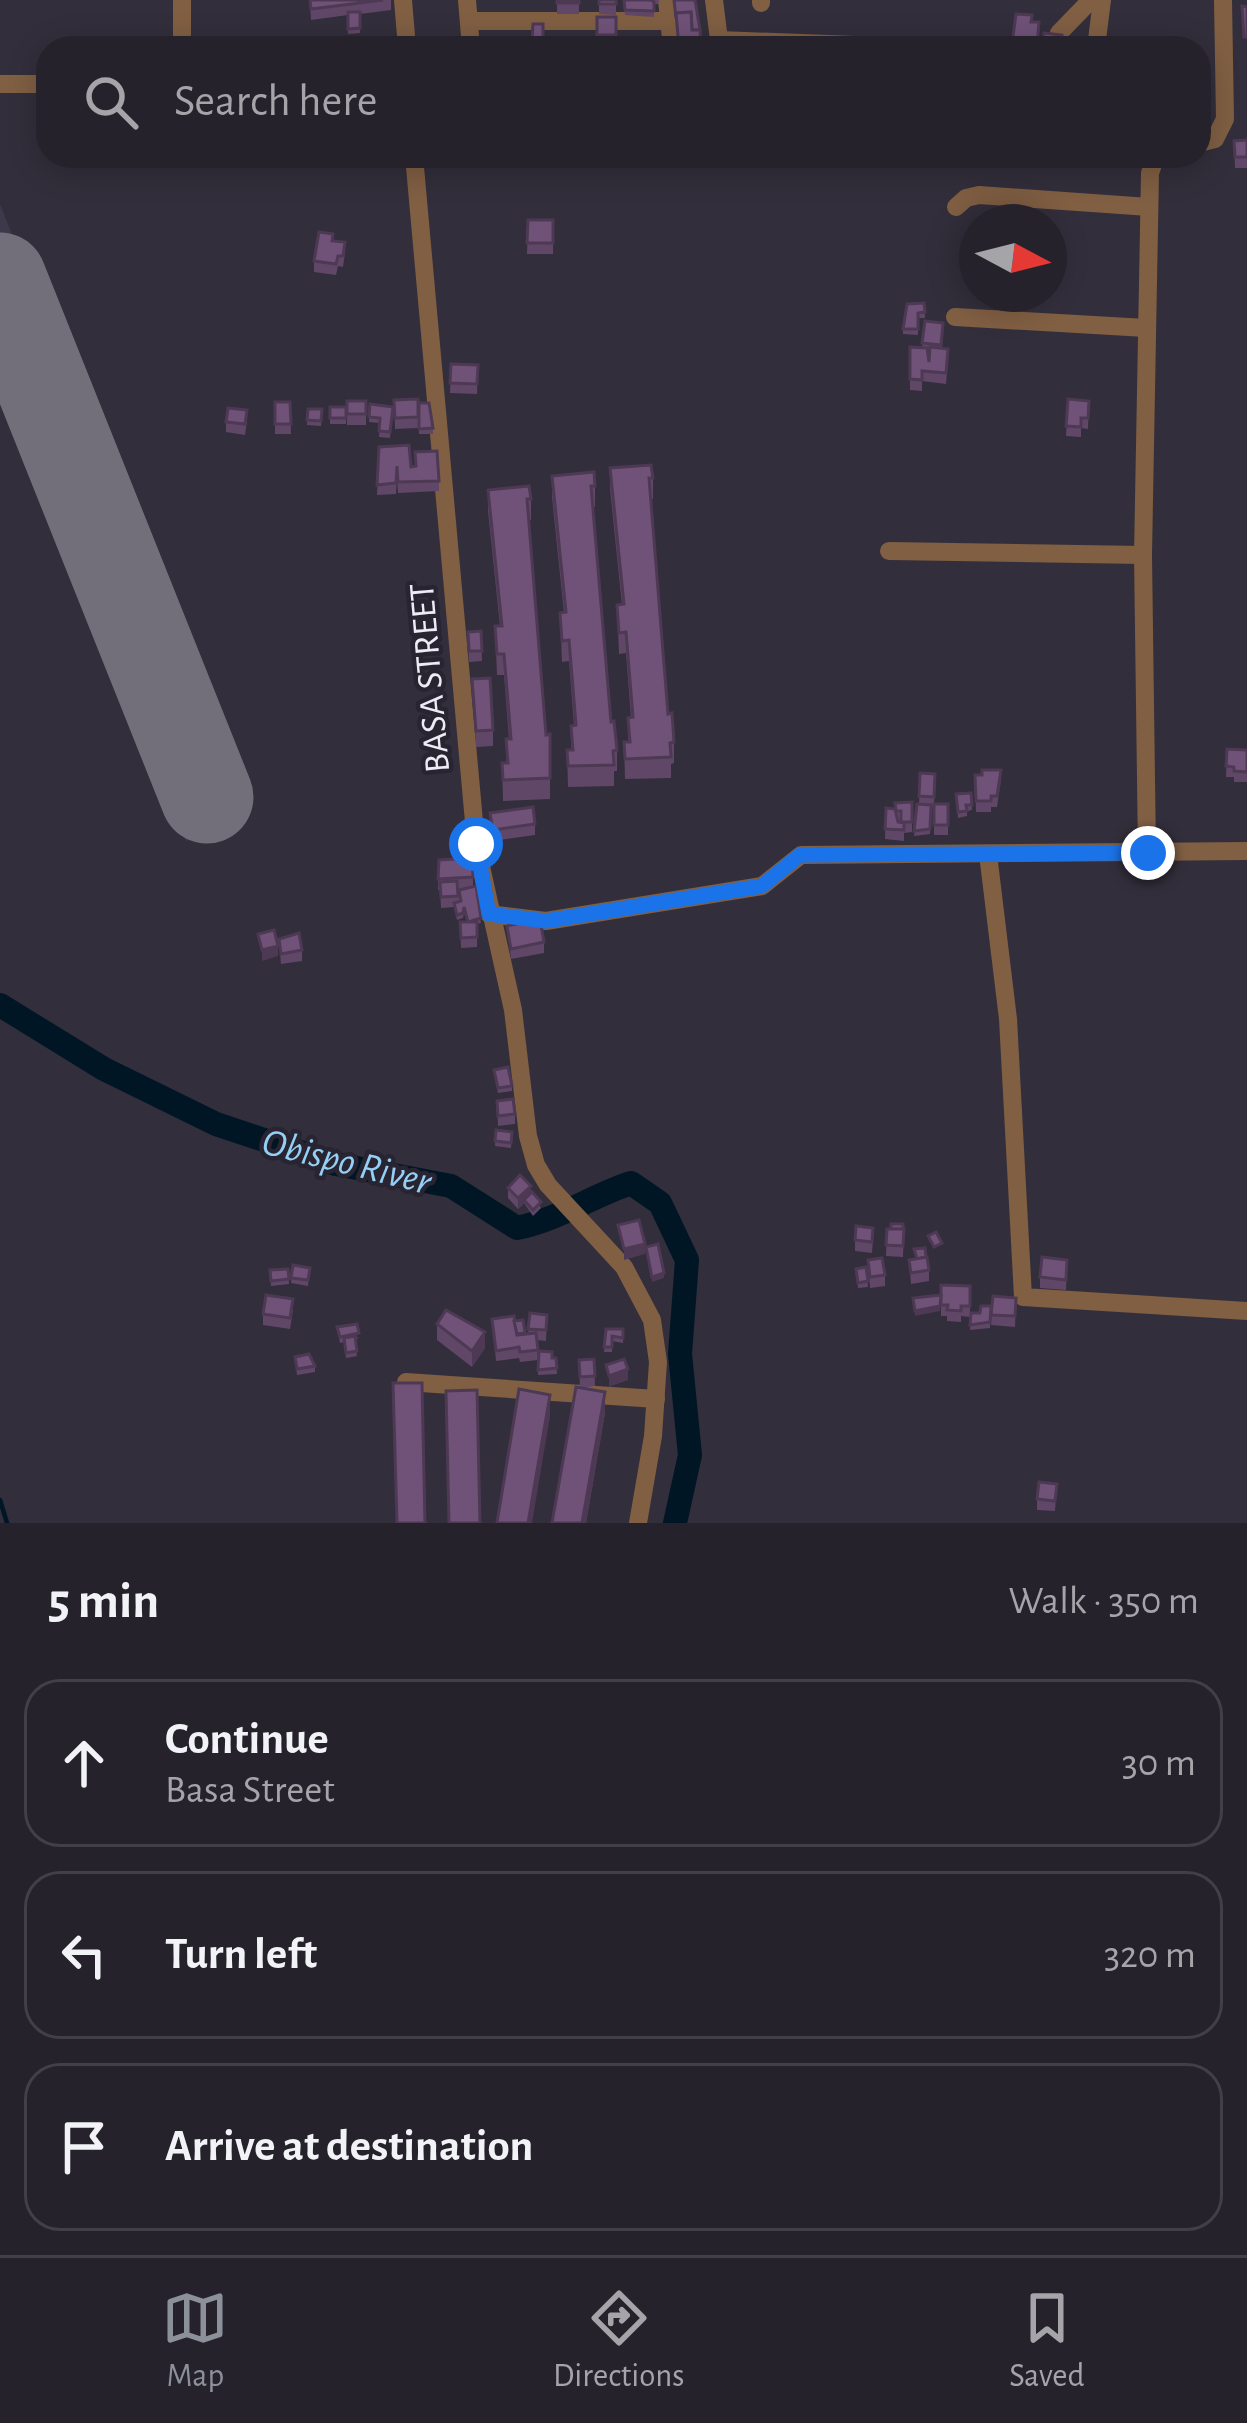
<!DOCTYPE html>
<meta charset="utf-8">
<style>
:root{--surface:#26222c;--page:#322f38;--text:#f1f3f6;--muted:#a4a4a9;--line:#423f48;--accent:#8c9099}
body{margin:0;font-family:"Alegreya Sans",sans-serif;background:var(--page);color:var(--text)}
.compass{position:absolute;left:959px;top:204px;width:108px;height:108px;border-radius:50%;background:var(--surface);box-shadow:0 6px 30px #0003;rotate:97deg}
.stop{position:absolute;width:36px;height:36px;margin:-27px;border:9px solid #1a73e8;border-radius:50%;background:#fff}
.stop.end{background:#1a73e8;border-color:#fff;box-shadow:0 3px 12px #0008}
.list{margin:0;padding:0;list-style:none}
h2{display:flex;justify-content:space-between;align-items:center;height:156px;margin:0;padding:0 48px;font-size:51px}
h2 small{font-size:39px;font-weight:400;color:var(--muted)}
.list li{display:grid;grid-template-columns:78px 1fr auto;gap:36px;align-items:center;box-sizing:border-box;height:168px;margin:0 24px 24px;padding:0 24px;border:3px solid var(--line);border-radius:36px}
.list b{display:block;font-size:45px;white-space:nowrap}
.list p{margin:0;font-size:39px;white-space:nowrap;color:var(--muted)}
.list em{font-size:39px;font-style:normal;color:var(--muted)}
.icon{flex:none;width:66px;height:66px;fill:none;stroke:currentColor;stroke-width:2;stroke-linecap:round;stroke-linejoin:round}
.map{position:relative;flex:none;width:1247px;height:1523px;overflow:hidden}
.search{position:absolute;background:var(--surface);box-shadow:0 6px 30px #0003;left:36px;right:36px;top:36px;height:132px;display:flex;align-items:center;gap:30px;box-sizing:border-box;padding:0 42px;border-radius:36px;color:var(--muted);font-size:45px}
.sheet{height:732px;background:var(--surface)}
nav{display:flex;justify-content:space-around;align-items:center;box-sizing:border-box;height:168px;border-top:3px solid var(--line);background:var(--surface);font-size:33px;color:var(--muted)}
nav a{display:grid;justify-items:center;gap:6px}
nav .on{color:var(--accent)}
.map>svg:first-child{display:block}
.built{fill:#3d384a}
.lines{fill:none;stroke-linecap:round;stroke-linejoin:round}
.stream{stroke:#001625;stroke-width:4.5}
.river{stroke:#001625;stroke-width:24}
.runway{stroke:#726f7a;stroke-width:93}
.minor{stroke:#805f43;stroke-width:18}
.wall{fill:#604768}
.shaded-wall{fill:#4e3955}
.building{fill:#705279;stroke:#4e3955;stroke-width:3}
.route{stroke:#1a73e8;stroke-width:15}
.labels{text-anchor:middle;stroke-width:9;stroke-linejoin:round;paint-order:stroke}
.street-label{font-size:36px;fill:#edebf4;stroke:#282431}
.water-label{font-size:39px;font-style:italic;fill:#94cff5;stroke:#282431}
</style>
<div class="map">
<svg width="1247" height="1523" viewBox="0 0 1247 1523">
<rect width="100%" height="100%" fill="#322e3b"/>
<polygon class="built" points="0,204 244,817 186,841 0,374"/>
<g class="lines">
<polyline class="stream" points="0,1500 7,1523"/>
<path class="river" d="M 0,1005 L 104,1069 L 216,1124 L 336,1164 L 451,1186 L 517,1228 C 557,1220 592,1196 631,1183 L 660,1203 L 687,1260 L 680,1354 L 690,1455 L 675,1523"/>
<polyline class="runway" points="0,279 207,797"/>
<g class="minor">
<polyline points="182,0 182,48"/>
<polyline points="403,0 407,48"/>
<polyline points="467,0 471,48"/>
<polyline points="667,0 672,48"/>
<polyline points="714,0 720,48"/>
<polyline points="761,0 761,3"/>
<polyline points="469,21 669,21"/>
<polyline points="1059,33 1091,0"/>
<polyline points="719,40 935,48"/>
<polyline points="1096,48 1102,0"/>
<polyline points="0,84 48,84"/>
<polyline points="1199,143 1215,139 1225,119 1223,0"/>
<polyline points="414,156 476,844 513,1010 528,1136 536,1165 548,1185 624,1267 652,1320 658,1362 653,1436 638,1523"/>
<polyline points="956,207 966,198 979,195 1149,207"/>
<polyline points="955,317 1146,328"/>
<polyline points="889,551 1143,555"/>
<polyline points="1147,853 1143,555 1150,173 1156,156"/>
<polyline points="988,854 1008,1019 1023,1297 1247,1311"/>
<polyline points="489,914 546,921 762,886 801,855 1247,851"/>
<polyline points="406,1382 656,1399"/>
</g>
</g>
<g class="wall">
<polygon points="310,0 391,0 391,10 360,14 360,33 348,34 348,15 311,20"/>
<rect x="557" y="0" width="22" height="14"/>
<polygon points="599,0 616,0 616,15 599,14"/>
<polygon points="624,0 659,0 658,4 654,4 654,17 625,15"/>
<rect x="597" y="17" width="19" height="29"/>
<polygon points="533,24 543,24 543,45 532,44"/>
<polygon points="1247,140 1247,168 1235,168 1234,141"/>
<polygon points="528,220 553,220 553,254 527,254"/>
<polygon points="332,241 345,253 343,267 338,266 336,275 314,272 314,261"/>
<polygon points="924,303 925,318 918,318 918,335 903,334 903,329"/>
<polygon points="925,321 943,334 942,348 948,359 946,384 922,381 922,391 910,390 910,347 922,348"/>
<polygon points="451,364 478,365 477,394 450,393"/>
<polygon points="418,399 418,428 395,429 394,400"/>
<polygon points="1068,399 1089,401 1088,429 1081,428 1081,437 1066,436"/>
<rect x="347" y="401" width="19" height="24"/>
<polygon points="275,402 290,402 291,434 275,434"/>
<polygon points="419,403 433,428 433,434 419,434"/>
<polygon points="370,404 393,407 390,438 379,437 380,423 369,422"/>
<rect x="330" y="407" width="16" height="17"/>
<polygon points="308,409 322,409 321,426 307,425"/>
<polygon points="247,421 245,435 226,432 226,422"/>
<polygon points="379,447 411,467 439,481 439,491 398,493 397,476 396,494 377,495"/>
<polygon points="610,468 653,478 653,499 650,499 668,714 674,742 674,763 671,764 671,778 625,779 624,742 628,742 628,718 631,718 626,653 619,654 617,605 622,605 610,489"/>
<polygon points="552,476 595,486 595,507 593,507 611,722 617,750 617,771 614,771 614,786 568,787 567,750 571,750 571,726 574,725 569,661 562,662 560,613 564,613 552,497"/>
<polygon points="488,490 531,499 531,520 528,520 546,735 550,734 550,799 503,801 502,763 506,763 506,739 509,739 504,675 497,675 495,626 500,626 488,511"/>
<polygon points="481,631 482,661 469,662 468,632"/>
<polygon points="472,679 493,730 493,746 476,747"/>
<polygon points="1227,749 1247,750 1247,782 1234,782 1234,777 1226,777"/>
<polygon points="920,773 935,774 934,807 931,807 930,834 914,836 919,804"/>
<polygon points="975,775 982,775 1001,780 997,807 991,807 991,812 976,812"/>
<polygon points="971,793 972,810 967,811 967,816 958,818 956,794"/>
<polygon points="912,802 912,832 904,833 904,841 885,839 886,808 895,809"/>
<rect x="934" y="804" width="14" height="31"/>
<polygon points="490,813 535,824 535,835 493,841"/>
<polygon points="439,860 473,877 473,887 481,923 477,924 477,947 461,948 460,922 467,922 464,913 463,918 457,920 454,907 441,908 440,890 438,890"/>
<polygon points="507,926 544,942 544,953 511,959"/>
<polygon points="279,939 302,950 302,961 281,964"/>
<polygon points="494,1070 512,1086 512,1091 498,1093"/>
<polygon points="497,1101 515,1114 515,1124 498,1126"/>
<polygon points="496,1130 512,1132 511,1148 495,1146"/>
<polygon points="508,1188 531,1193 541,1208 533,1216 524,1203 518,1209 508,1198"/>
<polygon points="887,1229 904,1229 903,1257 886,1256"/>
<polygon points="873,1238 872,1253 855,1251 855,1240"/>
<polygon points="914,1249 929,1270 929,1281 911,1284 909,1260 916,1259"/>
<polygon points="868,1260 885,1275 885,1286 870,1288"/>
<polygon points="293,1265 310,1268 308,1286 291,1283"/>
<polygon points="866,1267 868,1287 858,1288 856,1269"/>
<polygon points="288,1269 289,1284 271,1286 270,1270"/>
<polygon points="1067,1270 1066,1290 1040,1288 1040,1277"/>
<polygon points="970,1286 970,1317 961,1316 961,1322 947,1321 947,1316 941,1316 941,1305"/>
<polygon points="993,1296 1016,1298 1015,1327 991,1325"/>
<polygon points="991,1306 990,1328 970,1330 971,1313 980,1313"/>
<polygon points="293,1310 290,1329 263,1325 263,1314"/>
<polygon points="530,1313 547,1315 546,1341 537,1340 538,1360 520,1362 519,1358 496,1361 492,1319 514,1321 525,1334 528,1334"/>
<polygon points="437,1324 485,1348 472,1367 437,1340"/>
<polygon points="337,1327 359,1338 355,1339 357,1356 346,1358 344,1342 340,1343"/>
<polygon points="606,1329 623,1329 623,1343 612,1341 612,1352 604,1352"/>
<polygon points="539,1351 552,1358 556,1358 557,1374 538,1375"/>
<polygon points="295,1357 315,1366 315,1372 297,1375"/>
<polygon points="594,1359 595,1386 581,1388 605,1413 586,1523 552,1523 580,1388 579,1360"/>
<polygon points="1057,1484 1055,1511 1037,1510 1037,1499"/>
</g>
<g class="shaded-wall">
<polygon points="278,946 278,956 262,961 262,950"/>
<polygon points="531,1186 531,1196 518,1209 518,1198"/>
<polygon points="645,1244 645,1254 624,1260 624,1249"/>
<polygon points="664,1273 664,1278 652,1282 652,1277"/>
<polygon points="940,1306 940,1311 915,1316 915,1311"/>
<polygon points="485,1332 485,1348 472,1367 472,1351"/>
<polygon points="628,1369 628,1380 609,1387 609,1376"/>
<polygon points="605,1392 605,1413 586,1523 582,1523"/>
<polygon points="550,1395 550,1416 532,1523 528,1523"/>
</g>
<g class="building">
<polygon points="310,0 383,0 311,9"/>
<rect x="557" y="0" width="22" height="3"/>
<rect x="599" y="0" width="17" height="4"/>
<polygon points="624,0 651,0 654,2 654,11 625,10"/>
<polygon points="674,0 695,0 700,30 692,30 691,12 676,13 676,18"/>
<polygon points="1242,6 1247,7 1247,37 1244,37"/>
<polygon points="348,12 360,12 360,28 348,29"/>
<polygon points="691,12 692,30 700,30 701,48 679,48 676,13"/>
<polygon points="1016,14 1032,15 1031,22 1039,22 1037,46 1012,44"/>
<rect x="597" y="17" width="19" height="18"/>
<polygon points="533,24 543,24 543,39 532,39"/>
<polygon points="1044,33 1062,35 1062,40 1089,42 1089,48 1042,48"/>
<polygon points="634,42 646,42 646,48 633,48"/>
<polygon points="1247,140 1247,157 1235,157 1234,141"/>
<polygon points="528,220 553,220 553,243 527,243"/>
<polygon points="319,232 333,234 332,241 345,242 343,256 338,256 336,264 314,261"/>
<polygon points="924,303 925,312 918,313 918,329 903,329 907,304"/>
<polygon points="925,321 943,323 941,345 922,343"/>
<polygon points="910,347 927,348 929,362 930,347 948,349 946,373 922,371 922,380 910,379"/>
<polygon points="451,364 478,365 477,384 450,383"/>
<polygon points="418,399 418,417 395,418 394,400"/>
<polygon points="1068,399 1089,401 1088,418 1081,418 1081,427 1066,426"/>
<rect x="347" y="401" width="19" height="13"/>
<polygon points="275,402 290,402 291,424 275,424"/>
<polygon points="419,403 429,403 433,428 419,429"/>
<polygon points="370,404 393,407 390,432 379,431 380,418 369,417"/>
<rect x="330" y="407" width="16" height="11"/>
<polygon points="228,408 247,410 245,424 226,422"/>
<polygon points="308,409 322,409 321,421 307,420"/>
<polygon points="409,445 411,467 416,466 415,452 437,451 439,481 398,482 397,466 396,483 377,485 379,447"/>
<polygon points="651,465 653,478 649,478 668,714 672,713 674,742 670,743 671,757 625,759 624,742 630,742 628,718 633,717 626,632 619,633 617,605 624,604 610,468"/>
<polygon points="594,472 595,486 591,486 611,722 614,721 617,750 613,751 614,765 568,766 567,750 573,750 571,726 576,725 569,640 562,641 560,613 566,612 552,476"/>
<polygon points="529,486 531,499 527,499 546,735 550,734 550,778 503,780 502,763 508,763 506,739 511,739 504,654 497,654 495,626 502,626 488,490"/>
<polygon points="481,631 482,651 469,651 468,632"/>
<polygon points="490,678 493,730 476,731 472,679"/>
<polygon points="1227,749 1247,750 1247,772 1234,771 1234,767 1226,766"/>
<polygon points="982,770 1001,770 997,796 991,796 991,801 976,801 975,775 982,775"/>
<polygon points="920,773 935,774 934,797 919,796"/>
<polygon points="971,793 972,805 966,805 967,811 958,812 956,794"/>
<polygon points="912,802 912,822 901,822 901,811 896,811 895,803"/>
<polygon points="917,804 931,805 930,829 914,831"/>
<rect x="934" y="804" width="14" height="21"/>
<polygon points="533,807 535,824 493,830 490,813"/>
<polygon points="886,808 895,809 898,822 904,823 904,830 885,829"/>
<polygon points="472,858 473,877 438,879 439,860"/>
<polygon points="457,881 458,896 441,897 440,882"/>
<polygon points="476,886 481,918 468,922 464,907 463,913 457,915 454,903 461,901 459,890"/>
<polygon points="540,919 544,942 511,949 507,926"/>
<polygon points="460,922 477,922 477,937 461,938"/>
<polygon points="274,930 278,946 262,950 258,934"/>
<polygon points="299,933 302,950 281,954 279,939"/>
<polygon points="508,1067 512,1086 498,1088 494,1070"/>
<polygon points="513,1099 515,1114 498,1116 497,1101"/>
<polygon points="496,1130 512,1132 511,1143 495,1141"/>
<polygon points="520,1175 531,1186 518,1198 508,1188"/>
<polygon points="532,1192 541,1202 533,1210 524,1200"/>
<polygon points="639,1220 645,1244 624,1249 618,1225"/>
<rect x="891" y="1224" width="12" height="5"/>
<polygon points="856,1226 873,1228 872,1242 855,1240"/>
<polygon points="887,1229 904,1229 903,1246 886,1245"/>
<polygon points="936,1232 942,1243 934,1247 928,1236"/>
<polygon points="658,1244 664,1273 652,1277 646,1247"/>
<polygon points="925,1248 926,1257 917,1259 914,1249"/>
<polygon points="927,1257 929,1270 911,1273 909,1260"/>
<polygon points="1042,1257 1067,1260 1066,1280 1040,1277"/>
<polygon points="882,1258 885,1275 870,1277 868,1260"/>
<polygon points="293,1265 310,1268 308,1280 291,1278"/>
<polygon points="866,1267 868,1281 858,1283 856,1269"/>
<polygon points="288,1269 289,1279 271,1281 270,1270"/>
<polygon points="941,1285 970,1286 970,1306 961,1306 961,1311 947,1310 948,1305 941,1305"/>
<polygon points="266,1295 293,1299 290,1318 263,1314"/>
<polygon points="941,1295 940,1306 915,1311 913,1298"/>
<polygon points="993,1296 1016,1298 1015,1316 991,1315"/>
<polygon points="981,1306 991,1306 990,1322 970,1325 971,1313 980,1313"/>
<polygon points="446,1310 485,1332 472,1351 437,1324"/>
<polygon points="530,1313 547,1315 546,1330 528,1329"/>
<polygon points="514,1316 517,1335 536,1333 538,1350 520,1352 519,1347 496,1351 492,1319"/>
<polygon points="523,1320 525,1333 517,1334 514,1321"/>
<polygon points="357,1324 359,1333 340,1337 337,1327"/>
<polygon points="606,1329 623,1329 623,1338 612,1336 612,1347 604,1347"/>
<polygon points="355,1336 357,1351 346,1353 344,1338"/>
<polygon points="539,1351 552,1352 552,1358 556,1358 557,1368 538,1370"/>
<polygon points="309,1354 315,1366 297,1369 295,1357"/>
<polygon points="594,1359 595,1376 580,1377 579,1360"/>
<polygon points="624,1359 628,1369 609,1376 606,1365"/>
<polygon points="393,1383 422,1383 425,1523 397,1523"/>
<polygon points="576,1387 605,1392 582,1523 552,1523"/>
<polygon points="519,1389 550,1395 528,1523 497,1523"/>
<polygon points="477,1390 480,1523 449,1523 446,1391"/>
<polygon points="1039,1482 1057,1484 1055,1501 1037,1499"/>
</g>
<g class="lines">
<polyline class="route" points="476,844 489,914 546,921 762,886 800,855 1148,853"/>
</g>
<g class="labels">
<g class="street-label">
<text transform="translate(428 678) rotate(-95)" y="13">BASA STREET</text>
</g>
<g class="water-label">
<text transform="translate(347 1160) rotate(14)" y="14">Obispo River</text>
</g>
</g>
</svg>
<svg class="compass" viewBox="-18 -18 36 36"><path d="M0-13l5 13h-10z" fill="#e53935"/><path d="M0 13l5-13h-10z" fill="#a4a4a9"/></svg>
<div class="stop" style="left:476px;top:844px"></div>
<div class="stop end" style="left:1148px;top:853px"></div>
<div class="search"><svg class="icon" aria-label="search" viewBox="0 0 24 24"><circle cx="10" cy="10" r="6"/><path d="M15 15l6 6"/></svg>Search here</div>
</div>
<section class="sheet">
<h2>5 min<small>Walk · 350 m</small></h2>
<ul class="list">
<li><svg class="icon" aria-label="ahead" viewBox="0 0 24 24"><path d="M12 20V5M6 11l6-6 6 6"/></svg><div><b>Continue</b><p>Basa Street</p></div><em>30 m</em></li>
<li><svg class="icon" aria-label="left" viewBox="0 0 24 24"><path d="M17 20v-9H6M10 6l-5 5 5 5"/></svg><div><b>Turn left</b></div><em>320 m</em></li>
<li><svg class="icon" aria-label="arrive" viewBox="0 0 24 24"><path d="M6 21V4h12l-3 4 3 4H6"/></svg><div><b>Arrive at destination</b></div></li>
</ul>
</section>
<nav>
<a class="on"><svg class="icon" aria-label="map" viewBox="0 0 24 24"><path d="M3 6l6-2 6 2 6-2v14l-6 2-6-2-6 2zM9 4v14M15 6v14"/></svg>Map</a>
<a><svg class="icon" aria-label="directions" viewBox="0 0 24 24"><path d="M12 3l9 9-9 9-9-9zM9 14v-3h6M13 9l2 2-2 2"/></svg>Directions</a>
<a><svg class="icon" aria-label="saved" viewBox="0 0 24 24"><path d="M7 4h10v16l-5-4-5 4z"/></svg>Saved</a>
</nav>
